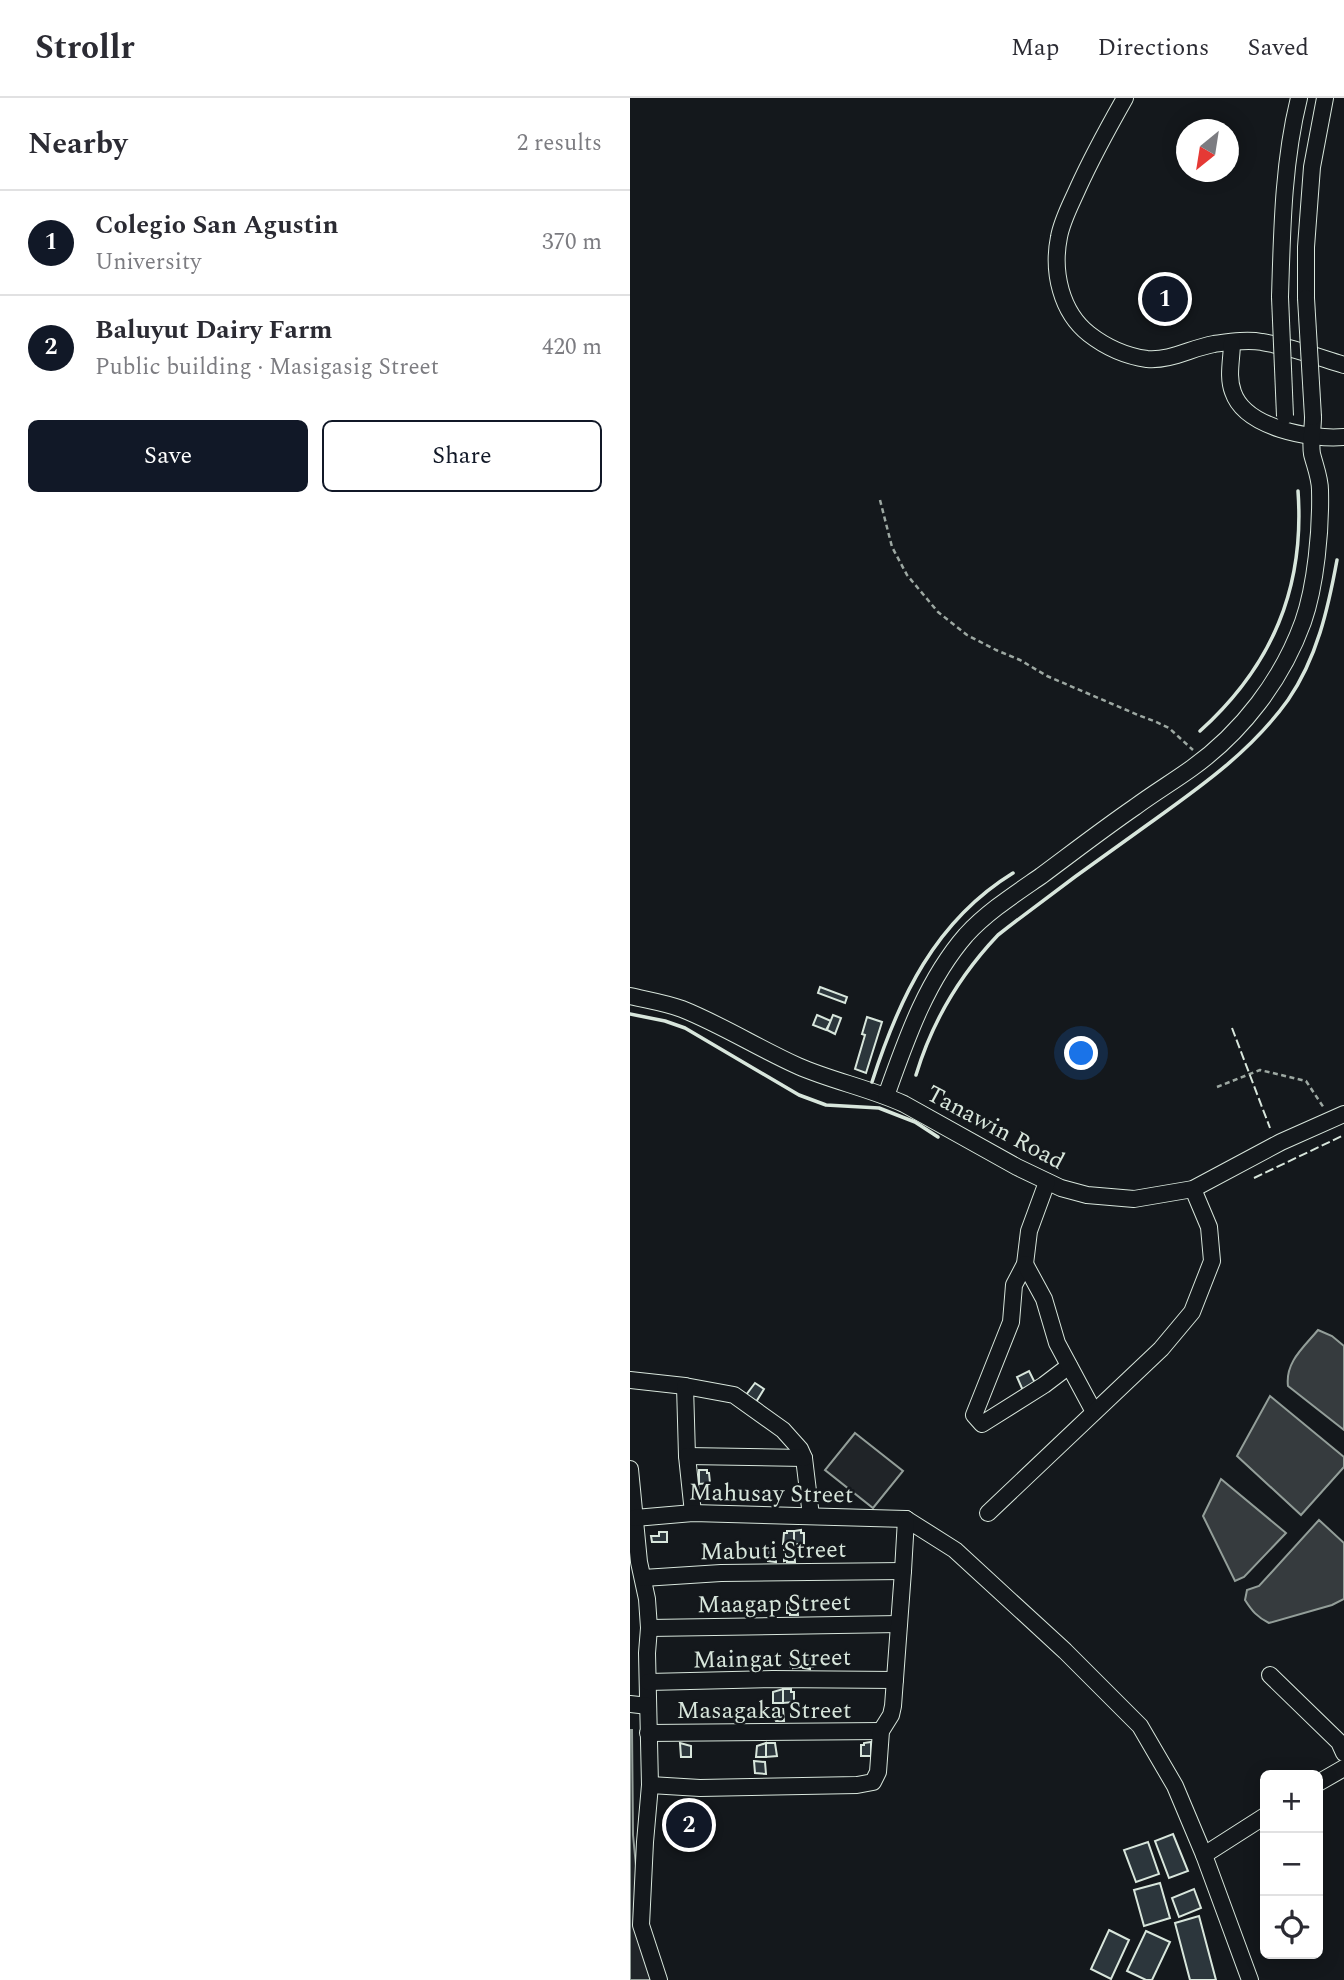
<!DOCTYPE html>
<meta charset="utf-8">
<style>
:root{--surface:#fff;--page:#f7f7f7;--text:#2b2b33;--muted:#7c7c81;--line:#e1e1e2;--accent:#111827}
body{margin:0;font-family:Spectral,serif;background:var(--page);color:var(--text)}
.controls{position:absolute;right:21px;bottom:21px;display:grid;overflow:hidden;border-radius:10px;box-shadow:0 4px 18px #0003}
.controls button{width:63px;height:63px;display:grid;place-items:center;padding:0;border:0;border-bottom:2px solid var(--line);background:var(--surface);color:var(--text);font:35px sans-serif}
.compass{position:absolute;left:546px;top:21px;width:63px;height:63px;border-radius:50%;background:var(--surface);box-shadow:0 4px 18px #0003;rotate:210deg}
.you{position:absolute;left:452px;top:956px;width:24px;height:24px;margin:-18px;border:5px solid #fff;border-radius:50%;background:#1a73e8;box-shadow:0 0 0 10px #1a73e833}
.badge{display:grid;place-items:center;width:46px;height:46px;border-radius:50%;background:var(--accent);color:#fff;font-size:23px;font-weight:700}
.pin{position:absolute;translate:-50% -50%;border:4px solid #fff;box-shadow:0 2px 7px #0006}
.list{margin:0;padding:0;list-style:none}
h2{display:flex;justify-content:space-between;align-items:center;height:91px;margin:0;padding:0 28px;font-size:30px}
h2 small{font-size:23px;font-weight:400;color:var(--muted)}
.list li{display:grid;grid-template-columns:46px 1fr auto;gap:21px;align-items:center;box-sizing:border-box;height:105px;padding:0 28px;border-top:2px solid var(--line)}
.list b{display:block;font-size:26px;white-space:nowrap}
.list p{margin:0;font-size:23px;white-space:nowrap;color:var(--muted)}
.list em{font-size:23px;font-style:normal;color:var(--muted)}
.actions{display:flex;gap:14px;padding:21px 28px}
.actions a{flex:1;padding:16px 0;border:2px solid var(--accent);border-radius:10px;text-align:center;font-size:24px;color:var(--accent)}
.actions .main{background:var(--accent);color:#fff}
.icon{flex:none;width:38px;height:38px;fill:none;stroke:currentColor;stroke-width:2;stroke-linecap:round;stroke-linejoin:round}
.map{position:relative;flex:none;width:714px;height:1882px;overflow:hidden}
header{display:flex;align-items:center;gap:42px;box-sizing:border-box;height:98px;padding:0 35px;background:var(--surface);border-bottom:2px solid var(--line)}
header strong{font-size:33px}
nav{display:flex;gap:38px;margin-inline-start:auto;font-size:24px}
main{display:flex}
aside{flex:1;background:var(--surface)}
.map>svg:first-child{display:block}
.green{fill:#202428;stroke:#939e99;stroke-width:2}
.water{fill:#363b3e;stroke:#939e99;stroke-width:2}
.building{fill:#2c363c;stroke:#d8e6dc;stroke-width:2}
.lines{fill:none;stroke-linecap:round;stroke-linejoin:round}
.minor-casing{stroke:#d8e6dc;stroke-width:18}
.path{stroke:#9da8a2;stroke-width:2.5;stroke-dasharray:5 3.5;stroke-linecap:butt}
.minor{stroke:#14181c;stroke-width:16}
.minor-bridge-casing{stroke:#d8e6dc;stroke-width:18;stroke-linecap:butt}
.minor-bridge{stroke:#14181c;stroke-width:16}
.fence{stroke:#d8e6dc;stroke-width:2;stroke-dasharray:9 3.5;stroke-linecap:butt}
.wall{stroke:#d8e6dc;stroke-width:3.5}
.labels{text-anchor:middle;stroke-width:5;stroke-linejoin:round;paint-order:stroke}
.street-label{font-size:24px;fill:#d8e6dc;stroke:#14181c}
</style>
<header>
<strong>Strollr</strong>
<nav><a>Map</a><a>Directions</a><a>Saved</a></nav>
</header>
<main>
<aside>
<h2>Nearby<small>2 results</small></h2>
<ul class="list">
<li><span class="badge">1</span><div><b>Colegio San Agustin</b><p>University</p></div><em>370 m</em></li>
<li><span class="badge">2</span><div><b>Baluyut Dairy Farm</b><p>Public building · Masigasig Street</p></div><em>420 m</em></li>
</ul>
<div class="actions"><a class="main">Save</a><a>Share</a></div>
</aside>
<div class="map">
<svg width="714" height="1882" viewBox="0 0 714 1882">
<rect width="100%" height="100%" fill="#14181c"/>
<g class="green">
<polygon points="225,1335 273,1373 243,1410 195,1372"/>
<polygon points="0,1632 2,1632 3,1737 11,1819 24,1882 0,1882"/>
</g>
<g class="water">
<path d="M 688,1232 L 702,1238 L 714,1248 L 714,1332 L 658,1288 C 655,1264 674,1249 688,1232 Z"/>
<polygon points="640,1298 714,1359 714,1369 671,1417 607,1358"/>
<polygon points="591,1381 656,1435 614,1479 605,1483 573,1418"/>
<path d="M 689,1422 L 714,1445 L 714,1501 L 702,1507 L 639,1525 C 627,1519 622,1513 615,1502 L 617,1492 L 629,1488 Z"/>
</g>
<g class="building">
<polygon points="190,889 217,899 215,905 188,895"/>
<polygon points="187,917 201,923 196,932 183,927"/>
<polygon points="203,917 211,920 205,936 197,932"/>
<polygon points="237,919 252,924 236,975 225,971 235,937 232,936"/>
<polygon points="399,1273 407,1289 394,1295 387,1279"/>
<polygon points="125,1285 134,1291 126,1304 116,1297"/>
<polygon points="69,1372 77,1372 77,1375 79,1375 80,1385 69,1386"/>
<polygon points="171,1432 171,1435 174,1435 174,1446 164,1446 164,1433"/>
<polygon points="157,1433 164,1433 164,1446 153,1446 154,1435 157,1435"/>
<polygon points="29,1434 37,1434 37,1444 22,1444 21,1438 29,1438"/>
<polygon points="137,1449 146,1449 146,1464 138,1463"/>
<polygon points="154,1452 164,1452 165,1464 157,1464 157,1462 154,1463"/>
<polygon points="157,1504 167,1505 168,1517 160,1517 160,1515 157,1515"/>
<polygon points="160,1557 170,1557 171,1569 163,1570 163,1567 160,1568"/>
<polygon points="173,1557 183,1557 183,1569 180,1569 180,1571 173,1570"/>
<polygon points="153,1591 161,1591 161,1594 164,1594 164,1604 153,1605"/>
<polygon points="153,1591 153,1605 143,1605 143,1594"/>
<polygon points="143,1610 153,1611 154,1623 146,1623 145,1621 143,1621"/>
<polygon points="241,1644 241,1658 231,1658 231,1647 234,1647 234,1645"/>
<polygon points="50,1645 61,1648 61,1659 51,1659"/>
<polygon points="136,1645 145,1645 147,1658 136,1659"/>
<polygon points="136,1645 136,1659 126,1659 127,1648"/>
<polygon points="124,1663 135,1664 136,1676 125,1675"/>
<polygon points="543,1736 558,1773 539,1780 525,1743"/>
<polygon points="518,1744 529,1776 506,1784 494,1752"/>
<polygon points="530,1785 540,1820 514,1828 504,1792"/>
<polygon points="564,1791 571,1810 549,1819 542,1800"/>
<polygon points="569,1818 586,1882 560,1882 545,1825"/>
<polygon points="479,1832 499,1842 481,1881 461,1871"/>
<polygon points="516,1833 540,1844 522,1882 516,1882 497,1873"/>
</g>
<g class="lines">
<defs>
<g id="minor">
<path d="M 495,0 C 478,30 462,59 448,90 C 441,106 432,122 429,139 C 422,174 431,214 459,236 C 477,250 495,258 517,261 C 541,263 561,250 584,246 C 599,244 617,241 632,244 C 658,248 688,259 714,267"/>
<path d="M 650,199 C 652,133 653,64 669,0"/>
<polyline points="676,200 676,149 682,69 695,0"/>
<path d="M 602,244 C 602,261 597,278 603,294 C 615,330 681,342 714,339"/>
<path d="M 0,898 C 17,902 36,905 52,911 C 92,927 128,950 168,968 C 202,983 239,990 274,1006 L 387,1069 L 431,1090 L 457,1097 L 504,1101 L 563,1091 L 651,1044 L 714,1016"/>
<path d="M 256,998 C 276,942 296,883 336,837 C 357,814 385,796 411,778 C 442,755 473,731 505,709 C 524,695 544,683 562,670 C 612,634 652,582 673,524 C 686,487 691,431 690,392 C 690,380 685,368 682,356 C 680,344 683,331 683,319"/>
<polyline points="417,1084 399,1133 395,1166 384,1187 381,1224 344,1317 352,1326 414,1287 439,1268"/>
<polyline points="395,1166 414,1201 427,1245 464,1314"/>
<polyline points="0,1282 55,1288 104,1297 153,1332 170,1351 174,1360 181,1418"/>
<polyline points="55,1288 57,1358 63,1415"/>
<polyline points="57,1358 174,1360"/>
<polyline points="0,1371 9,1464 17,1501 19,1530 17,1555 20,1687 15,1744 11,1827 29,1882"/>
<polyline points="358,1415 531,1251 562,1214 582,1163 579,1129 563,1091"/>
<polyline points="5,1420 63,1415 276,1421"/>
<polyline points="276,1421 325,1452 435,1553 510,1628 545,1688 574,1757 620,1882"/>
<polyline points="13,1480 91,1475 273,1473"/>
<polyline points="19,1530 269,1526"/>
<polyline points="640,1577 709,1644 714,1655"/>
<polyline points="18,1584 143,1581 265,1582"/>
<polyline points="0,1606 18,1608"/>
<polyline points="18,1635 251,1633"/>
<polyline points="688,1685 714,1670"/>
<polyline points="20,1687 70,1690 227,1687 243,1684 248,1674 251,1633 261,1617 263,1608 273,1473 276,1421"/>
<polyline points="574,1757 635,1718"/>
</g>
</defs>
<use href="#minor" class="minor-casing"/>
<g class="path">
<polyline points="250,402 262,449 277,477 308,514 337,537 366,552 390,562 417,578 508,617 524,623 539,630 563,652"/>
<polyline points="587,989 630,972 676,983 694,1010"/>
</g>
<use href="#minor" class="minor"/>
<defs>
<g id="minor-bridge">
<polyline points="650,199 655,318"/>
<polyline points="676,200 683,319"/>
</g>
</defs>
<use href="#minor-bridge" class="minor-bridge-casing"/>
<use href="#minor-bridge" class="minor-bridge"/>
<g class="fence">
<polyline points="602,930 640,1030"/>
<polyline points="624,1080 714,1037"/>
</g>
<g class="wall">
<path d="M 570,633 C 642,568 675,490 668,393"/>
<polyline points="0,916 35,923 55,930 169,997 196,1007 249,1010 285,1024 308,1039"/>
<path d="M 286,977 C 302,924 330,877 368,837 C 413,802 459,768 506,735 C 560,696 618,658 658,602 C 687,560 698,511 707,462"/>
<path d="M 242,984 C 269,900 305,823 383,775"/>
</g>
</g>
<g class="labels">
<g class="street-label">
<text transform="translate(366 1029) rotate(28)" y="8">Tanawin Road</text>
<text transform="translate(141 1395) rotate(1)" y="8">Mahusay Street</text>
<text transform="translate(143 1452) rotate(-1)" y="8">Mabuti Street</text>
<text transform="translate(144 1505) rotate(-1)" y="8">Maagap Street</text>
<text transform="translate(142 1560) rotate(-1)" y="8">Maingat Street</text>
<text x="134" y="1620">Masagaka Street</text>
</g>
</g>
</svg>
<div class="controls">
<button>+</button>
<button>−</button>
<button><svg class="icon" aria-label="locate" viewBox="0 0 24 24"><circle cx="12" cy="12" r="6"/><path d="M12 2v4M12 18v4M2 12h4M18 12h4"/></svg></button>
</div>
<svg class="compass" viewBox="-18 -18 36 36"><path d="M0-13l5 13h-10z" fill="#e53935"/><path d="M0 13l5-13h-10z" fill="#7c7c81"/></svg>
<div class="you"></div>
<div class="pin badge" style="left:535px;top:201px">1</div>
<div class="pin badge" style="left:59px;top:1727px">2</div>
</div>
</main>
